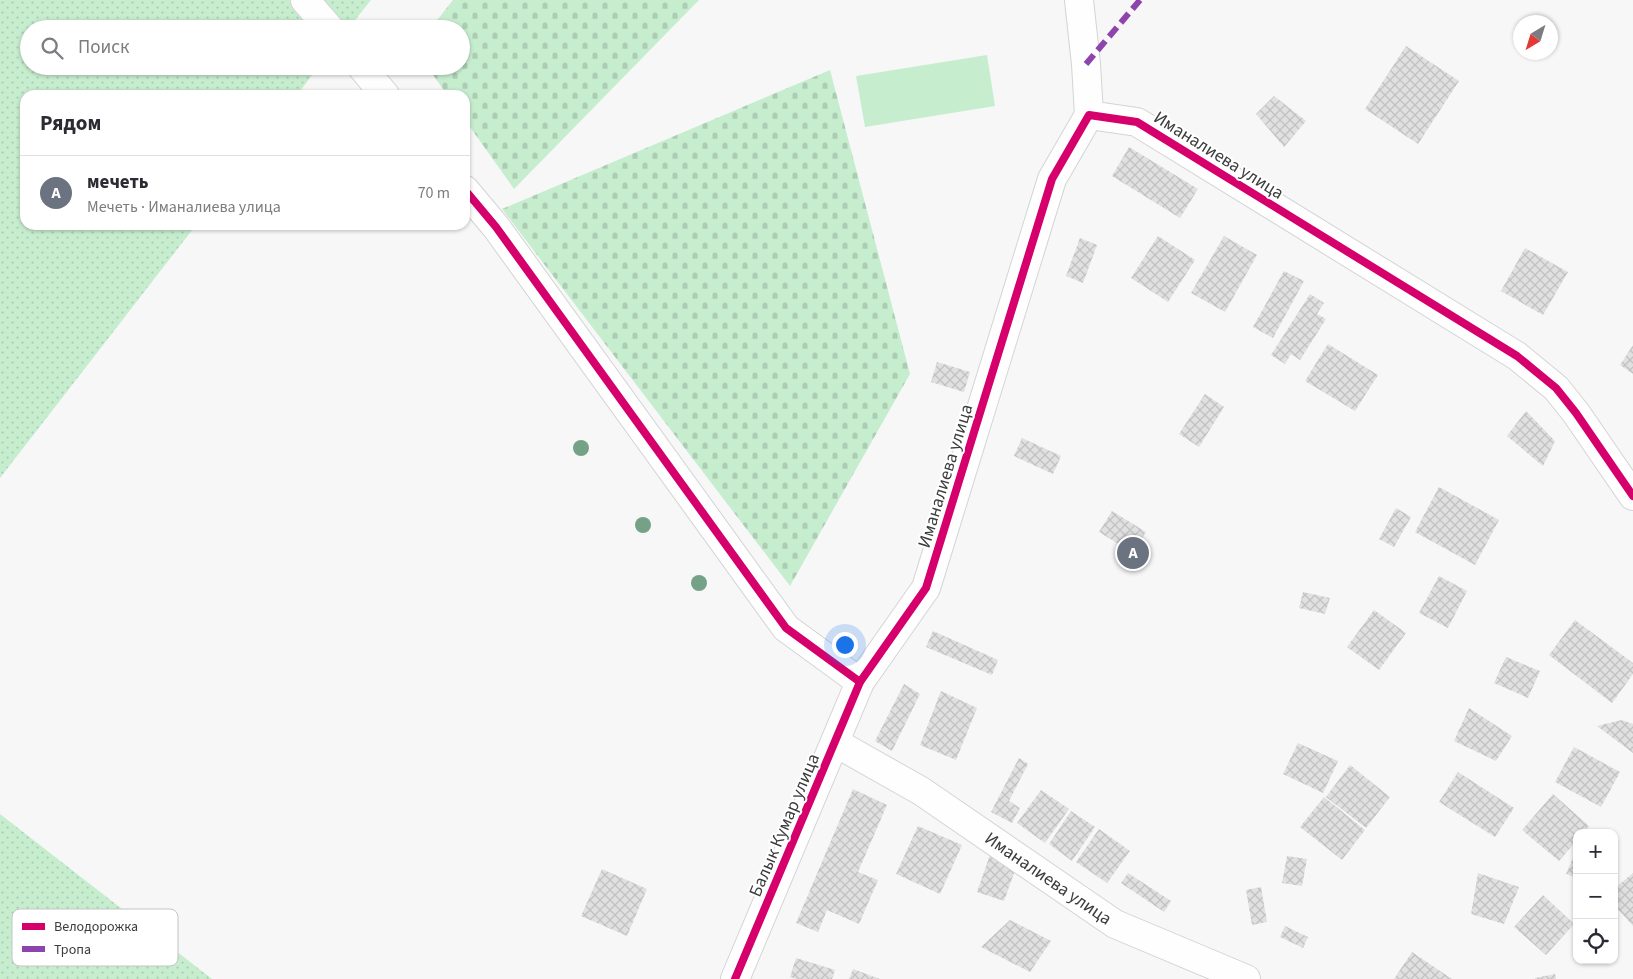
<!DOCTYPE html>
<html lang="ru">
<meta charset="utf-8">
<style>
:root{--surface:#fff;--page:#f2f2f3;--text:#2b2b33;--muted:#7c7c81;--line:#e1e1e2;--accent:#0f766e}
body{margin:0;font-family:"Source Sans 3",sans-serif;background:var(--page);color:var(--text)}
.controls{position:absolute;right:15px;bottom:15px;display:grid;overflow:hidden;border-radius:10px;box-shadow:0 1px 4px #0004}
.controls button{width:45px;height:45px;display:grid;place-items:center;padding:0;border:0;border-bottom:1px solid var(--line);background:var(--surface);color:var(--text);font:25px sans-serif}
.compass{position:absolute;left:1513px;top:15px;width:45px;height:45px;border-radius:50%;background:var(--surface);box-shadow:0 1px 4px #0004;rotate:218deg}
.you{position:absolute;left:844px;top:644px;width:18px;height:18px;margin:-12px;border:4px solid #fff;border-radius:50%;background:#1a73e8;box-shadow:0 0 0 8px #1a73e833}
.badge{display:grid;place-items:center;width:32px;height:32px;border-radius:50%;background:var(--accent);color:#fff;font-size:16px;font-weight:700}
.pin{position:absolute;translate:-50% -50%;border:2px solid #fff;box-shadow:0 1px 5px #0006}
.list{margin:0;padding:0;list-style:none}
h2{display:flex;justify-content:space-between;align-items:center;height:65px;margin:0;padding:0 20px;font-size:21px}
h2 small{font-size:16px;font-weight:400;color:var(--muted)}
.list li{display:grid;grid-template-columns:32px 1fr auto;gap:15px;align-items:center;box-sizing:border-box;height:75px;padding:0 20px;border-top:1px solid var(--line)}
.list b{display:block;font-size:19px;white-space:nowrap}
.list p{margin:0;font-size:16px;white-space:nowrap;color:var(--muted)}
.list em{font-size:16px;font-style:normal;color:var(--muted)}
.icon{flex:none;width:28px;height:28px;fill:none;stroke:currentColor;stroke-width:2;stroke-linecap:round;stroke-linejoin:round}
.map{position:relative;flex:none;width:1633px;height:979px;overflow:hidden}
.search{position:absolute;background:var(--surface);box-shadow:0 1px 4px #0004;left:20px;top:20px;width:450px;height:55px;display:flex;align-items:center;gap:12px;box-sizing:border-box;padding:0 18px;border-radius:28px;color:var(--muted);font-size:19px}
.panel{position:absolute;background:var(--surface);box-shadow:0 1px 4px #0004;left:20px;top:90px;width:450px;height:140px;border-radius:15px}
.map>svg:first-child{display:block}
.grass{fill:url(#grass-dots)}
.cemetery{fill:url(#cemetery-stones)}
.pitch{fill:#c7edcf}
.building{fill:url(#building-cross-hatch)}
.lines{fill:none;stroke-linecap:round;stroke-linejoin:round}
.minor-casing{stroke:#d4d4d5;stroke-width:30}
.minor{stroke:#fefefe;stroke-width:28}
.quiet{stroke:#8e44ad;stroke-width:6;stroke-dasharray:12 6;stroke-linecap:butt}
.cycleway-casing{stroke:#fff;stroke-width:11}
.cycleway{stroke:#d6006c;stroke-width:8}
.tree{fill:#75a186}
.labels{text-anchor:middle;stroke-width:4;stroke-linejoin:round;paint-order:stroke}
.street-label{font-size:18px;fill:#3b3c3c;stroke:#fff}
.key{fill:#fff;stroke:#c4c4c4;stroke-width:1}
.key-label{font-size:14px;fill:#3b3c3c}
</style>
<div class="map">
<svg width="1633" height="979" viewBox="0 0 1633 979">
<defs>
<pattern id="grass-dots" width="8" height="8" patternUnits="userSpaceOnUse" patternTransform="scale(1.25)"><rect width="8" height="8" fill="#c7edcf"/><path d="M2 2h.1M6 6h.1" fill="none" stroke="#acccb3" stroke-width="1.8" stroke-linecap="round"/></pattern>
<pattern id="cemetery-stones" width="16" height="16" patternUnits="userSpaceOnUse" patternTransform="scale(1.25)"><rect width="16" height="16" fill="#c7edcf"/><path d="M2 7V4a2 2 0 0 1 4 0v3zM10 15v-3a2 2 0 0 1 4 0v3z" fill="#acccb3"/></pattern>
<pattern id="building-cross-hatch" width="8" height="8" patternUnits="userSpaceOnUse" patternTransform="scale(1.25)"><rect width="8" height="8" fill="#e0e0e1"/><path d="M0 0l8 8M0 8l8-8" fill="none" stroke="#c1c1c2"/></pattern>
</defs>
<rect width="100%" height="100%" fill="#f7f7f8"/>
<g class="grass">
<polygon points="0,0 371,0 348,29 29,29 29,66 319,66 297,95 25,95 25,225 196,225 0,478"/>
<polygon points="0,814 212,979 0,979"/>
</g>
<g class="cemetery">
<polygon points="453,0 699,0 514,189 465,120 465,95 447,95 427,66 461,66 461,29 430,29"/>
<polygon points="830,70 910,374 790,586 502,209"/>
</g>
<polygon class="pitch" points="987,55 995,106 865,127 856,76"/>
<g class="building">
<polygon points="1406,46 1459,81 1418,144 1365,109"/>
<polygon points="1274,96 1306,121 1284,147 1256,114"/>
<polygon points="1129,147 1198,189 1180,218 1112,176"/>
<polygon points="1158,236 1195,260 1168,302 1131,278"/>
<polygon points="1224,236 1257,255 1225,312 1191,293"/>
<polygon points="1080,238 1097,245 1083,283 1066,276"/>
<polygon points="1525,248 1568,272 1543,315 1501,291"/>
<polygon points="1284,271 1304,281 1273,338 1253,327"/>
<polygon points="1310,294 1324,303 1317,314 1326,319 1300,360 1291,354 1285,364 1271,355"/>
<polygon points="1328,344 1378,375 1355,411 1305,381"/>
<polygon points="1633,345 1633,374 1620,365"/>
<polygon points="937,362 970,372 964,392 931,382"/>
<polygon points="1205,394 1224,407 1199,447 1179,434"/>
<polygon points="1526,411 1555,441 1543,466 1507,436"/>
<polygon points="1022,438 1061,456 1053,474 1014,456"/>
<polygon points="1439,487 1499,520 1475,565 1415,532"/>
<polygon points="1396,508 1411,517 1394,547 1379,539"/>
<polygon points="1112,511 1146,532 1133,553 1099,532"/>
<polygon points="1439,576 1467,591 1448,628 1419,613"/>
<polygon points="1303,592 1330,598 1325,614 1299,608"/>
<polygon points="1374,610 1406,633 1379,670 1347,647"/>
<polygon points="1575,620 1633,663 1633,674 1612,703 1549,655"/>
<polygon points="933,631 998,660 992,675 926,647"/>
<polygon points="1506,657 1540,671 1528,698 1494,683"/>
<polygon points="904,684 920,694 892,751 875,741"/>
<polygon points="941,691 977,708 956,760 920,745"/>
<polygon points="1469,708 1512,736 1496,761 1454,741"/>
<polygon points="1622,720 1633,724 1633,753 1597,726"/>
<polygon points="1298,743 1338,761 1323,793 1283,774"/>
<polygon points="1574,747 1620,772 1601,807 1555,782"/>
<polygon points="1019,758 1028,764 1009,801 1020,808 1012,823 991,812"/>
<polygon points="1350,765 1390,797 1366,828 1326,797"/>
<polygon points="1458,772 1514,808 1495,837 1439,802"/>
<polygon points="853,789 887,805 858,872 878,880 859,924 827,910 818,932 796,923"/>
<polygon points="1041,790 1069,809 1045,843 1017,823"/>
<polygon points="1553,794 1589,826 1583,833 1577,833 1577,840 1559,861 1522,830"/>
<polygon points="1324,797 1365,830 1342,860 1300,827"/>
<polygon points="1071,811 1095,827 1072,861 1049,844"/>
<polygon points="918,826 962,845 940,894 896,874"/>
<polygon points="1099,829 1130,851 1107,883 1076,862"/>
<polygon points="1577,849 1577,878 1566,874"/>
<polygon points="991,852 1018,862 1004,901 977,892"/>
<polygon points="1287,856 1307,859 1302,886 1282,883"/>
<polygon points="602,869 647,889 627,936 581,916"/>
<polygon points="1128,873 1171,901 1164,912 1121,883"/>
<polygon points="1478,873 1519,887 1504,924 1471,914"/>
<polygon points="1633,873 1633,926 1614,905 1614,889"/>
<polygon points="1261,887 1267,922 1252,925 1246,890"/>
<polygon points="1543,895 1574,924 1546,955 1514,927"/>
<polygon points="1010,920 1051,941 1030,972 981,947"/>
<polygon points="1285,926 1308,937 1303,948 1280,937"/>
<polygon points="1412,952 1452,979 1394,979"/>
<polygon points="796,958 835,970 832,979 796,979 790,977"/>
<polygon points="853,969 880,979 849,979"/>
<polygon points="1555,974 1556,979 1535,979 1535,978"/>
</g>
<g class="lines">
<defs>
<g id="minor">
<polyline points="305,0 330,29"/>
<polyline points="1079,0 1086,64 1089,115"/>
<polyline points="361,66 385,95"/>
<polyline points="465,190 496,227 786,628 860,682"/>
<path id="s1" d="M 836,743 L 921,791 L 1115,924 L 1246,979"/>
<polyline points="735,979 860,682 926,588 1052,179 1089,115 1137,122 1517,356 1556,388 1576,413 1633,496"/>
</g>
</defs>
<use href="#minor" class="minor-casing"/>
<use href="#minor" class="minor"/>
<polyline class="quiet" points="1086,64 1140,0"/>
<defs>
<g id="cycleway">
<polyline points="465,190 496,227 786,628 860,682"/>
<polyline points="735,979 860,682 926,588 1052,179 1089,115 1137,122 1517,356 1556,388 1576,413 1633,496"/>
</g>
</defs>
<use href="#cycleway" class="cycleway-casing"/>
<use href="#cycleway" class="cycleway"/>
</g>
<g class="tree">
<circle cx="581" cy="448" r="8"/>
<circle cx="643" cy="525" r="8"/>
<circle cx="699" cy="583" r="8"/>
</g>
<g class="labels">
<g class="street-label">
<text transform="translate(1219 155) rotate(32)" y="6">Иманалиева улица</text>
<text transform="translate(945 476) rotate(-73)" y="6">Иманалиева улица</text>
<text transform="translate(784 825) rotate(-67)" y="6">Балык Кумар улица</text>
<text dy="6" stroke="none"><textPath href="#s1" startOffset="252">Иманалиева улица</textPath></text>
</g>
</g>
<rect x="12" y="909" width="166" height="57" rx="8" class="key"/>
<rect x="22" y="923" width="23" height="7" fill="#d6006c"/>
<rect x="22" y="946" width="23" height="6" fill="#8e44ad"/>
<g class="key-label">
<text x="54" y="931">Велодорожка</text>
<text x="54" y="954">Тропа</text>
</g>
</svg>
<div class="controls">
<button>+</button>
<button>−</button>
<button><svg class="icon" aria-label="locate" viewBox="0 0 24 24"><circle cx="12" cy="12" r="6"/><path d="M12 2v4M12 18v4M2 12h4M18 12h4"/></svg></button>
</div>
<svg class="compass" viewBox="-18 -18 36 36"><path d="M0-13l5 13h-10z" fill="#e53935"/><path d="M0 13l5-13h-10z" fill="#7c7c81"/></svg>
<div class="you"></div>
<div class="pin badge" style="left:1133px;top:553px;background:#6b7280">A</div>
<div class="search"><svg class="icon" aria-label="search" viewBox="0 0 24 24"><circle cx="10" cy="10" r="6"/><path d="M15 15l6 6"/></svg>Поиск</div>
<section class="panel">
<h2>Рядом<small></small></h2>
<ul class="list">
<li><span class="badge" style="background:#6b7280">A</span><div><b>мечеть</b><p>Мечеть · Иманалиева улица</p></div><em>70 m</em></li>
</ul>
</section>
</div>
